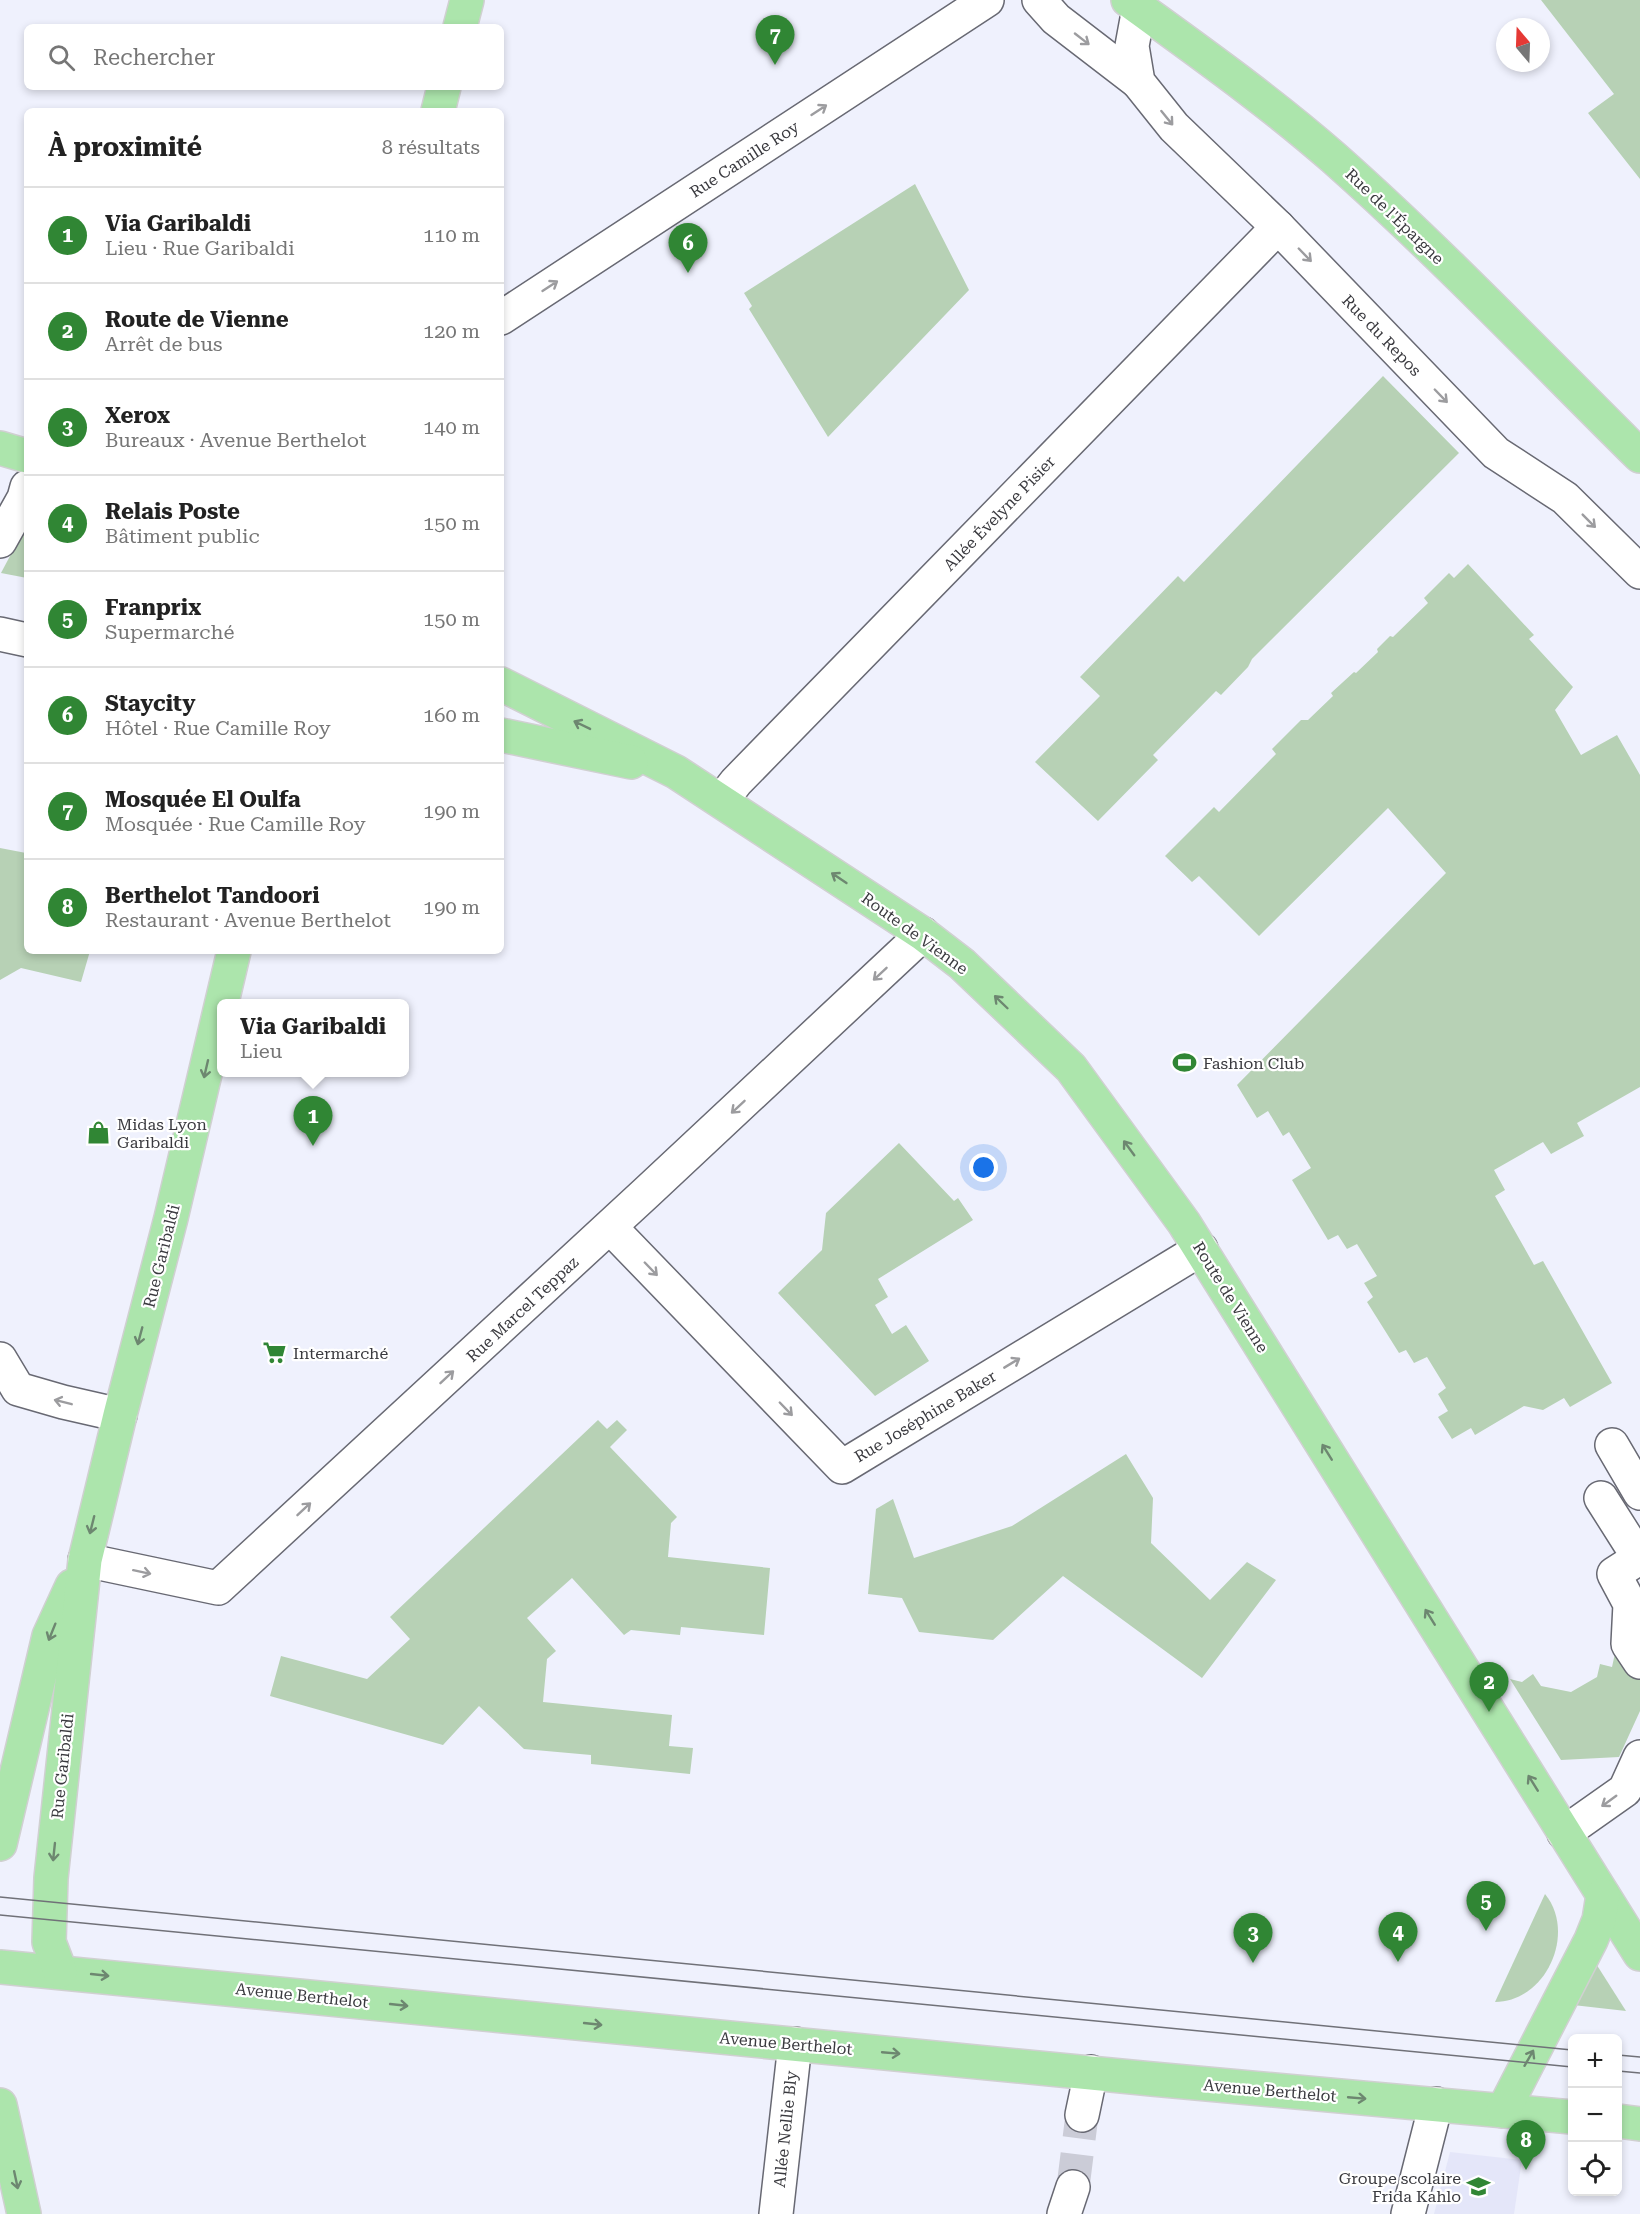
<!DOCTYPE html>
<html lang="fr">
<meta charset="utf-8">
<style>
:root{--surface:#fff;--page:#f2f2f2;--text:#222;--muted:#767676;--line:#e0e0e0;--accent:#308634}
body{margin:0;font-family:"Roboto Serif",serif;background:var(--page);color:var(--text)}
.controls{position:absolute;right:18px;bottom:18px;display:grid;overflow:hidden;border-radius:9px;box-shadow:0 3px 9px #0003}
.controls button{width:54px;height:54px;display:grid;place-items:center;padding:0;border:0;border-bottom:2px solid var(--line);background:var(--surface);color:var(--text);font:30px sans-serif}
.compass{position:absolute;left:1496px;top:18px;width:54px;height:54px;border-radius:50%;background:var(--surface);box-shadow:0 3px 9px #0003;rotate:341deg}
.you{position:absolute;left:984px;top:1168px;width:21px;height:21px;margin:-15px;border:4px solid #fff;border-radius:50%;background:#1a73e8;box-shadow:0 0 0 9px #1a73e833}
.badge{display:grid;place-items:center;width:39px;height:39px;border-radius:50%;background:var(--accent);color:#fff;font-size:20px;font-weight:700}
.pin{position:absolute;translate:-50% -50px;filter:drop-shadow(0 2px 3px #0008)}
.pin::after{content:'';position:absolute;top:32px;width:21px;height:18px;background:inherit;clip-path:polygon(0 0,100% 0,50% 100%)}
.popup{position:absolute;left:217px;top:999px;width:192px;height:78px;box-sizing:border-box;display:grid;place-content:center;border-radius:9px;background:var(--surface);filter:drop-shadow(0 2px 4px #0005);font-size:20px;white-space:nowrap;color:var(--muted)}
.popup b{font-size:22px;color:var(--text)}
.popup::after{content:'';position:absolute;left:50%;top:100%;margin-left:-12px;border:12px solid transparent;border-top-color:var(--surface)}
.list{margin:0;padding:0;list-style:none}
h2{display:flex;justify-content:space-between;align-items:center;height:78px;margin:0;padding:0 24px;font-size:26px}
h2 small{font-size:20px;font-weight:400;color:var(--muted)}
.list li{display:grid;grid-template-columns:39px 1fr auto;gap:18px;align-items:center;box-sizing:border-box;height:96px;padding:0 24px;border-top:2px solid var(--line)}
.list b{display:block;font-size:22px;white-space:nowrap}
.list p{margin:0;font-size:20px;white-space:nowrap;color:var(--muted)}
.list em{font-size:20px;font-style:normal;color:var(--muted)}
.icon{flex:none;width:33px;height:33px;fill:none;stroke:currentColor;stroke-width:2;stroke-linecap:round;stroke-linejoin:round}
.map{position:relative;flex:none;width:1640px;height:2214px;overflow:hidden}
.search{position:absolute;background:var(--surface);box-shadow:0 3px 9px #0003;left:24px;top:24px;width:480px;height:66px;display:flex;align-items:center;gap:15px;box-sizing:border-box;padding:0 21px;border-radius:9px;color:var(--muted);font-size:22px}
.panel{position:absolute;background:var(--surface);box-shadow:0 3px 9px #0003;left:24px;top:108px;width:480px;height:846px;border-radius:9px}
.map>svg:first-child{display:block}
.built{fill:#e4e6f9}
.green{fill:#b7d1b5}
.lines{fill:none;stroke-linecap:round;stroke-linejoin:round}
.minor-tunnel{stroke:#cbccd7;stroke-width:33;stroke-dasharray:33 16;stroke-linecap:butt}
.minor-casing{stroke:#686973;stroke-width:36}
.major-casing{stroke:#d0d0d1;stroke-width:36}
.minor{stroke:#fff;stroke-width:33}
.major{stroke:#ace5ac;stroke-width:33}
.tram{stroke:#707178;stroke-width:1.5}
.oneway{stroke:#9c9c9f}
.oneway2{stroke:#6d8770}
.labels{text-anchor:middle;stroke-width:4.5;stroke-linejoin:round;paint-order:stroke}
.street-label{font-size:16px;fill:#3a3a3f;stroke:#fff}
.poi-label{font-size:16px;fill:#3a3a3f;stroke:#fff;text-anchor:start}
</style>
<div class="map">
<svg width="1640" height="2214" viewBox="0 0 1640 2214">
<rect width="100%" height="100%" fill="#eff1fd"/>
<polygon class="built" points="1450,2152 1522,2160 1514,2214 1434,2214"/>
<g class="green">
<polygon points="1541,0 1640,0 1640,179 1588,113 1614,94"/>
<polygon points="915,184 969,290 828,437 749,309 752,306 744,293"/>
<polygon points="1383,376 1459,453 1252,659 1248,667 1221,695 1216,691 1153,755 1158,760 1098,821 1035,762 1100,696 1080,677 1178,576 1184,582"/>
<polygon points="27,524 27,578 1,573"/>
<polygon points="1468,564 1534,635 1529,639 1573,687 1555,710 1581,755 1617,735 1640,775 1640,1087 1577,1123 1584,1136 1551,1154 1543,1142 1494,1170 1505,1190 1495,1196 1534,1265 1543,1261 1612,1383 1570,1407 1564,1398 1543,1410 1524,1406 1475,1435 1471,1428 1452,1439 1438,1417 1448,1411 1438,1394 1446,1388 1427,1357 1414,1363 1406,1350 1399,1353 1367,1302 1373,1297 1364,1283 1377,1276 1357,1244 1347,1249 1338,1235 1328,1240 1292,1180 1311,1168 1289,1132 1283,1136 1268,1111 1257,1118 1237,1085 1446,873 1388,808 1259,936 1199,876 1192,882 1165,856 1214,807 1219,812 1276,754 1272,749 1301,720 1308,720 1333,696 1331,693 1354,672 1356,673 1378,652 1377,649 1390,636 1393,637 1428,603 1424,598 1449,573 1454,578"/>
<polygon points="0,848 26,853 27,851 27,951 90,951 81,982 21,968 0,980"/>
<polygon points="899,1143 954,1201 958,1198 973,1220 878,1279 888,1297 875,1305 892,1334 906,1325 929,1361 875,1396 778,1293 822,1250 826,1213"/>
<polygon points="598,1420 607,1429 617,1420 627,1430 610,1447 677,1517 671,1523 668,1557 770,1568 764,1635 681,1627 680,1635 631,1630 624,1635 572,1578 527,1618 556,1651 547,1659 543,1702 672,1715 669,1746 693,1748 690,1774 591,1764 591,1755 524,1749 479,1706 443,1745 270,1696 281,1656 367,1679 410,1639 390,1617"/>
<polygon points="1126,1454 1153,1498 1151,1543 1210,1600 1247,1562 1276,1580 1202,1678 1063,1576 993,1640 919,1632 902,1598 868,1594 876,1509 893,1499 914,1558 1012,1526"/>
<polygon points="1618,1640 1640,1677 1640,1711 1619,1757 1561,1760 1510,1679 1522,1682 1533,1674 1541,1686 1571,1692 1597,1677 1600,1664 1612,1667"/>
<path d="M 1545,1894 C 1577,1933 1546,2002 1495,2002 Z"/>
<polygon points="1593,1959 1626,2011 1573,2005"/>
</g>
<g class="lines">
<polyline class="minor-tunnel" points="1073,2187 1082,2115"/>
<defs>
<g id="minor">
<polyline points="1039,0 1056,19 1138,82"/>
<polyline points="1139,8 1132,46 1138,82 1174,127 1278,227 1496,453 1565,498 1640,572"/>
<polyline points="501,318 987,0"/>
<polyline points="0,541 24,498 27,487"/>
<polyline points="0,634 27,640"/>
<polyline points="722,800 736,782 1278,227"/>
<polyline points="610,1227 842,1467 1201,1249"/>
<polyline points="0,1359 18,1389 63,1402 120,1415"/>
<polyline points="1612,1445 1640,1493"/>
<polyline points="1601,1498 1639,1558 1614,1574 1630,1604 1628,1644 1640,1662"/>
<polyline points="85,1560 218,1588 646,1193 923,934"/>
<polyline points="1564,1833 1625,1790 1640,1757"/>
<polyline points="1082,2115 1091,2072"/>
<polyline points="776,2214 795,2044"/>
<polyline points="1064,2214 1073,2187"/>
<polyline points="1408,2214 1436,2104"/>
</g>
<g id="major">
<path d="M 1128,0 C 1198,51 1269,101 1334,158 C 1440,252 1539,356 1640,456"/>
<polyline points="460,27 467,0"/>
<polyline points="438,111 444,87"/>
<polyline points="0,448 27,456"/>
<polyline points="501,684 676,772 923,934 962,964 1071,1068 1184,1223 1640,1954"/>
<polyline points="501,735 631,762"/>
<polyline points="0,1844 49,1636 72,1586"/>
<polyline points="0,1967 1152,2079 1572,2117"/>
<polyline points="60,1971 49,1942 51,1878 85,1560 120,1415 171,1218 234,951"/>
<polyline points="0,2105 24,2214"/>
<polyline points="1503,2111 1591,1940 1599,1920 1603,1895"/>
<polyline points="1618,2121 1640,2124"/>
</g>
</defs>
<use href="#minor" class="minor-casing"/>
<use href="#major" class="major-casing"/>
<use href="#minor" class="minor"/>
<use href="#major" class="major"/>
<g class="tram">
<polyline points="0,1897 1572,2050"/>
<polyline points="0,1915 1572,2067"/>
<polyline points="1618,2055 1640,2057"/>
<polyline points="1618,2071 1640,2073"/>
</g>
</g>
<defs><path id="oneway-shaft" d="M-6 0H5M1.5-3L5.5 0L1.5 3" fill="none" stroke-width="1.6" stroke-linecap="round" stroke-linejoin="round" transform="scale(1.5)"/></defs>
<g class="oneway">
<use href="#oneway-shaft" transform="translate(1082 39) rotate(38)"/>
<use href="#oneway-shaft" transform="translate(819 110) rotate(-33)"/>
<use href="#oneway-shaft" transform="translate(1167 118) rotate(51)"/>
<use href="#oneway-shaft" transform="translate(1305 255) rotate(46)"/>
<use href="#oneway-shaft" transform="translate(550 286) rotate(-33)"/>
<use href="#oneway-shaft" transform="translate(1441 396) rotate(46)"/>
<use href="#oneway-shaft" transform="translate(1589 521) rotate(45)"/>
<use href="#oneway-shaft" transform="translate(880 974) rotate(137)"/>
<use href="#oneway-shaft" transform="translate(738 1107) rotate(137)"/>
<use href="#oneway-shaft" transform="translate(651 1269) rotate(46)"/>
<use href="#oneway-shaft" transform="translate(1012 1363) rotate(-31)"/>
<use href="#oneway-shaft" transform="translate(447 1377) rotate(-43)"/>
<use href="#oneway-shaft" transform="translate(63 1402) rotate(-166)"/>
<use href="#oneway-shaft" transform="translate(786 1409) rotate(46)"/>
<use href="#oneway-shaft" transform="translate(304 1509) rotate(-43)"/>
<use href="#oneway-shaft" transform="translate(142 1572) rotate(12)"/>
<use href="#oneway-shaft" transform="translate(1609 1801) rotate(144)"/>
</g>
<g class="oneway2">
<use href="#oneway-shaft" transform="translate(582 725) rotate(-154)"/>
<use href="#oneway-shaft" transform="translate(839 878) rotate(-146)"/>
<use href="#oneway-shaft" transform="translate(1001 1002) rotate(-136)"/>
<use href="#oneway-shaft" transform="translate(206 1069) rotate(103)"/>
<use href="#oneway-shaft" transform="translate(1129 1148) rotate(-126)"/>
<use href="#oneway-shaft" transform="translate(140 1336) rotate(105)"/>
<use href="#oneway-shaft" transform="translate(1327 1452) rotate(-122)"/>
<use href="#oneway-shaft" transform="translate(92 1525) rotate(104)"/>
<use href="#oneway-shaft" transform="translate(1430 1617) rotate(-122)"/>
<use href="#oneway-shaft" transform="translate(52 1632) rotate(112)"/>
<use href="#oneway-shaft" transform="translate(1533 1783) rotate(-122)"/>
<use href="#oneway-shaft" transform="translate(54 1852) rotate(96)"/>
<use href="#oneway-shaft" transform="translate(100 1975) rotate(6)"/>
<use href="#oneway-shaft" transform="translate(399 2005) rotate(6)"/>
<use href="#oneway-shaft" transform="translate(593 2024) rotate(6)"/>
<use href="#oneway-shaft" transform="translate(891 2053) rotate(5)"/>
<use href="#oneway-shaft" transform="translate(1529 2058) rotate(-60)"/>
<use href="#oneway-shaft" transform="translate(1357 2098) rotate(5)"/>
<use href="#oneway-shaft" transform="translate(16 2180) rotate(78)"/>
</g>
<defs>
<symbol id="stadium-bare" viewBox="-9 -9 18 18"><path d="M0-5a6.5 5 0 1 0 0 10a6.5 5 0 1 0 0-10ZM-3.5-1.8h7v3.6h-7Z" fill="#308634" stroke="#fff" stroke-width="2.5" paint-order="stroke"/></symbol>
<symbol id="shop-bare" viewBox="-9 -9 18 18"><path d="M-5-2.5h2.3a2.7 3.5 0 0 1 5.4 0H5L5.5 6h-11ZM-1.5-2.5h3a1.5 2.3 0 0 0-3 0Z" fill="#308634" stroke="#fff" stroke-width="2.5" paint-order="stroke"/></symbol>
<symbol id="supermarket-bare" viewBox="-9 -9 18 18"><path d="M-6-5.5h2.5l.6 2H6L4.5 2H-2.5L-4.4-4H-6ZM-1.5 3.2a1.3 1.3 0 1 0 .1 0ZM3 3.2a1.3 1.3 0 1 0 .1 0Z" fill="#308634" stroke="#fff" stroke-width="2.5" paint-order="stroke"/></symbol>
<symbol id="school-bare" viewBox="-9 -9 18 18"><path d="M0-5L7-2L0 1L-7-2ZM-4 1L0 2.5L4 1V4Q0 6-4 4Z" fill="#308634" stroke="#fff" stroke-width="2.5" paint-order="stroke"/></symbol>
</defs>
<g fill-rule="evenodd">
<use href="#stadium-bare" x="1168" y="1046" width="33" height="33"/>
<use href="#shop-bare" x="82" y="1116" width="33" height="33"/>
<use href="#supermarket-bare" x="258" y="1336" width="33" height="33"/>
<use href="#school-bare" x="1462" y="2170" width="33" height="33"/>
</g>
<g class="labels">
<g class="street-label">
<text transform="translate(744 159) rotate(-33)" y="6">Rue Camille Roy</text>
<text transform="translate(1395 216) rotate(44)" y="6">Rue de l'Épargne</text>
<text transform="translate(1382 335) rotate(46)" y="6">Rue du Repos</text>
<text transform="translate(999 513) rotate(-46)" y="6">Allée Évelyne Pisier</text>
<text transform="translate(915 933) rotate(36)" y="6">Route de Vienne</text>
<text transform="translate(161 1256) rotate(-76)" y="6">Rue Garibaldi</text>
<text transform="translate(1231 1297) rotate(58)" y="6">Route de Vienne</text>
<text transform="translate(522 1309) rotate(-43)" y="6">Rue Marcel Teppaz</text>
<text transform="translate(925 1416) rotate(-31)" y="6">Rue Joséphine Baker</text>
<text transform="translate(62 1766) rotate(-84)" y="6">Rue Garibaldi</text>
<text transform="translate(302 1995) rotate(6)" y="6">Avenue Berthelot</text>
<text transform="translate(786 2043) rotate(5)" y="6">Avenue Berthelot</text>
<text transform="translate(1270 2090) rotate(5)" y="6">Avenue Berthelot</text>
<text transform="translate(785 2129) rotate(-84)" y="6">Allée Nellie Bly</text>
</g>
<g class="poi-label">
<text x="1203" y="1069">Fashion Club</text>
<text x="117" y="1130">Midas Lyon<tspan x="117" dy="18">Garibaldi</tspan></text>
<text x="293" y="1359">Intermarché</text>
<text x="1461" y="2184" text-anchor="end">Groupe scolaire<tspan x="1461" dy="18">Frida Kahlo</tspan></text>
</g>
</g>
</svg>
<div class="controls">
<button>+</button>
<button>−</button>
<button><svg class="icon" aria-label="locate" viewBox="0 0 24 24"><circle cx="12" cy="12" r="6"/><path d="M12 2v4M12 18v4M2 12h4M18 12h4"/></svg></button>
</div>
<svg class="compass" viewBox="-18 -18 36 36"><path d="M0-13l5 13h-10z" fill="#e53935"/><path d="M0 13l5-13h-10z" fill="#767676"/></svg>
<div class="you"></div>
<div class="pin badge" style="left:313px;top:1146px">1</div>
<div class="popup"><b>Via Garibaldi</b>Lieu</div>
<div class="pin badge" style="left:1489px;top:1712px">2</div>
<div class="pin badge" style="left:1253px;top:1963px">3</div>
<div class="pin badge" style="left:1398px;top:1962px">4</div>
<div class="pin badge" style="left:1486px;top:1931px">5</div>
<div class="pin badge" style="left:688px;top:273px">6</div>
<div class="pin badge" style="left:775px;top:65px">7</div>
<div class="pin badge" style="left:1526px;top:2170px">8</div>
<div class="search"><svg class="icon" aria-label="search" viewBox="0 0 24 24"><circle cx="10" cy="10" r="6"/><path d="M15 15l6 6"/></svg>Rechercher</div>
<section class="panel">
<h2>À proximité<small>8 résultats</small></h2>
<ul class="list">
<li><span class="badge">1</span><div><b>Via Garibaldi</b><p>Lieu · Rue Garibaldi</p></div><em>110 m</em></li>
<li><span class="badge">2</span><div><b>Route de Vienne</b><p>Arrêt de bus</p></div><em>120 m</em></li>
<li><span class="badge">3</span><div><b>Xerox</b><p>Bureaux · Avenue Berthelot</p></div><em>140 m</em></li>
<li><span class="badge">4</span><div><b>Relais Poste</b><p>Bâtiment public</p></div><em>150 m</em></li>
<li><span class="badge">5</span><div><b>Franprix</b><p>Supermarché</p></div><em>150 m</em></li>
<li><span class="badge">6</span><div><b>Staycity</b><p>Hôtel · Rue Camille Roy</p></div><em>160 m</em></li>
<li><span class="badge">7</span><div><b>Mosquée El Oulfa</b><p>Mosquée · Rue Camille Roy</p></div><em>190 m</em></li>
<li><span class="badge">8</span><div><b>Berthelot Tandoori</b><p>Restaurant · Avenue Berthelot</p></div><em>190 m</em></li>
</ul>
</section>
</div>
